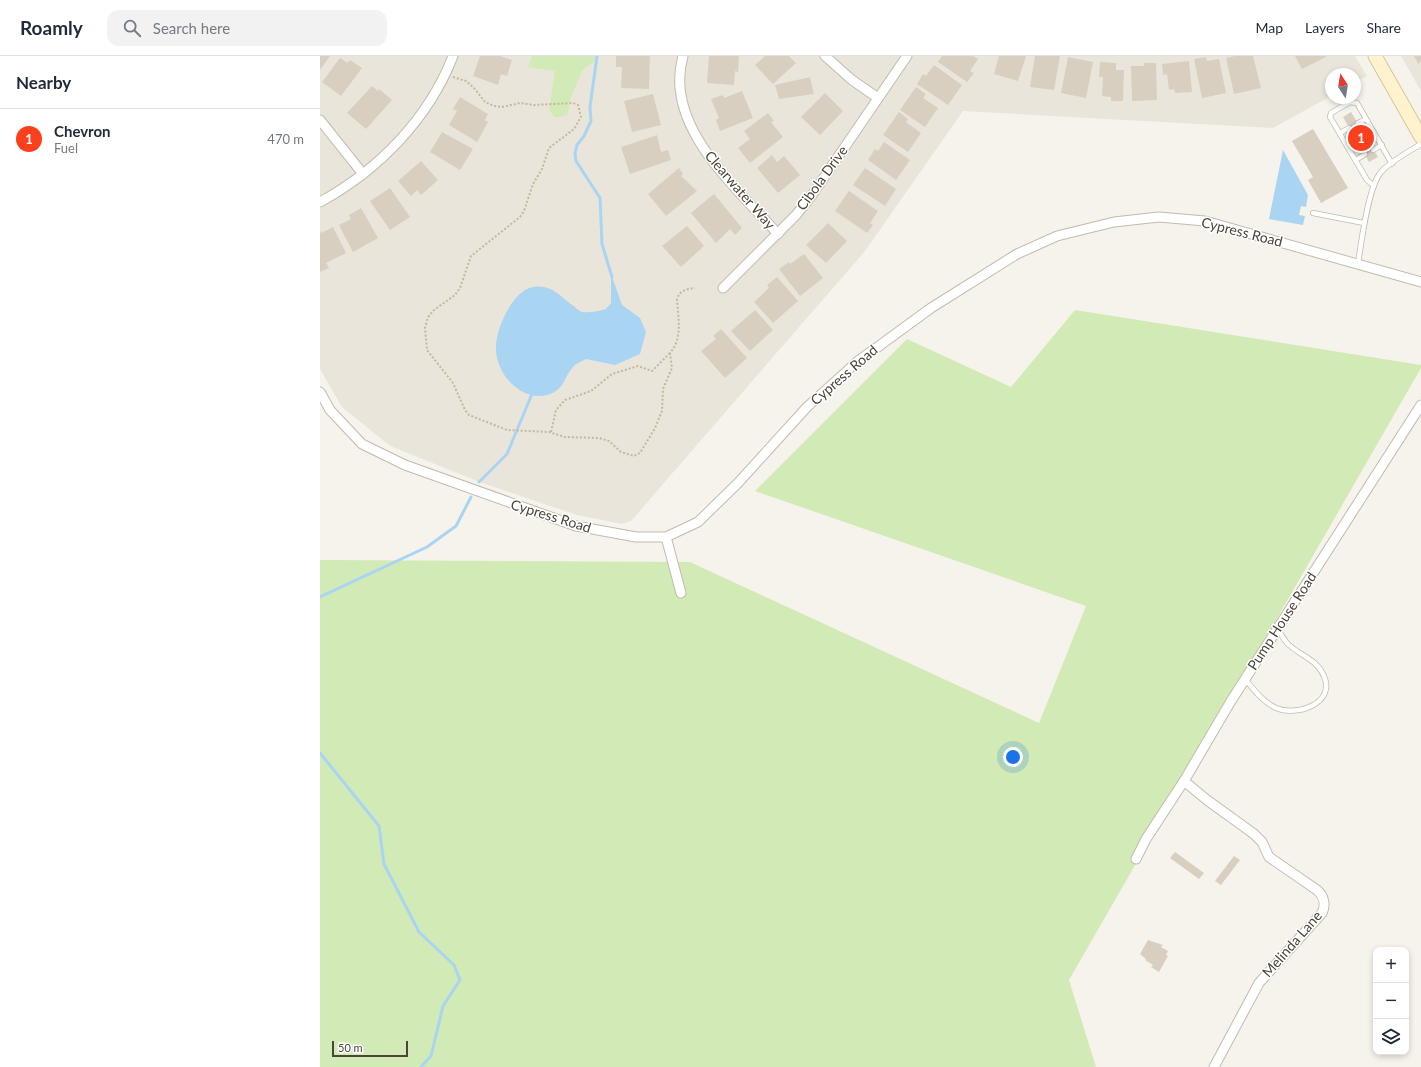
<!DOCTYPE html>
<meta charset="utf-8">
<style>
:root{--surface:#fff;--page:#f2f2f3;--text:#1f2937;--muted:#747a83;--line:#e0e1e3;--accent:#fc3f1d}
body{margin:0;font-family:Lato,sans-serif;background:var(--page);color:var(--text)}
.controls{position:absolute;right:12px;bottom:12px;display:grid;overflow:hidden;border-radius:8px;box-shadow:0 2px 6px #0003}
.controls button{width:36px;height:36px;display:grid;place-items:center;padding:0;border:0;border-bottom:1px solid var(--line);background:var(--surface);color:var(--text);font:20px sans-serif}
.compass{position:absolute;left:1005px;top:12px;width:36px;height:36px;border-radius:50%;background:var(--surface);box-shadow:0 2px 6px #0003;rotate:348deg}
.scale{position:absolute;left:12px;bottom:10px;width:76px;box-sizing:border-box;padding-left:4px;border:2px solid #4b4439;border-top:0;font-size:11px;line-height:14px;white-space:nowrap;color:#4b4439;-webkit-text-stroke:3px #fff;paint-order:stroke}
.you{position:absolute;left:693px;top:701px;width:14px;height:14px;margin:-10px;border:3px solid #fff;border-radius:50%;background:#1a73e8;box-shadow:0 0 0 6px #1a73e833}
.badge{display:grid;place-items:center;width:26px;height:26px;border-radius:50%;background:var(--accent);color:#fff;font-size:13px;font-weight:700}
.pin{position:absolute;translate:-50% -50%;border:2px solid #fff;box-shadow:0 1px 4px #0006}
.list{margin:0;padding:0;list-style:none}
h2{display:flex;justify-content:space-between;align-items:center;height:52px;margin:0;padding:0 16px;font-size:17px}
h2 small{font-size:13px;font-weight:400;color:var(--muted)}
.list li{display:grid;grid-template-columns:26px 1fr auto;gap:12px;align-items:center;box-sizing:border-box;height:60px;padding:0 16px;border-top:1px solid var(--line)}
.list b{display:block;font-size:15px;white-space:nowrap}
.list p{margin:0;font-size:13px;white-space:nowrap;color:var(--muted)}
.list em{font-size:13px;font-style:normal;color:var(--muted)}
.icon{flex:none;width:22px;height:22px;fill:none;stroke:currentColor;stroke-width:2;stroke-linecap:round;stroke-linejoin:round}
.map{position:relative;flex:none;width:1101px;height:1011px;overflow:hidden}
header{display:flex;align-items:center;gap:24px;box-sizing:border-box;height:56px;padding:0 20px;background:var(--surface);border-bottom:1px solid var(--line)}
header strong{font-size:19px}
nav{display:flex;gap:22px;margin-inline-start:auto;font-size:14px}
.search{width:280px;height:36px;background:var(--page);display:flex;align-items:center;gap:10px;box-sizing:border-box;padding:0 14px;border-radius:12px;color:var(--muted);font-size:15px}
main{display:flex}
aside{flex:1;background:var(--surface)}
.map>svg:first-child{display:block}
.residential{fill:#eae5da}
.green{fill:#d2eab5}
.water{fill:#a9d4f2}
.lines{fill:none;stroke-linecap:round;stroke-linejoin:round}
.stream{stroke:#a9d4f2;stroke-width:3}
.building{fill:#d8cfc1}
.lane-casing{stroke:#c2bbae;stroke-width:6}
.street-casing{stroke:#c2bbae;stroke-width:11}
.secondary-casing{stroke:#d6c79b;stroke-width:15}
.path{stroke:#c4b79f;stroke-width:2;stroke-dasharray:2 2;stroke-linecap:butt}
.lane{stroke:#fff;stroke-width:4.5}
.street{stroke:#fff;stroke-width:9}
.secondary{stroke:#fff3cd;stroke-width:13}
.labels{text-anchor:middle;stroke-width:3;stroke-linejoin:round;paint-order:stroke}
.street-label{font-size:14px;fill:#4b4439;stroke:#fff}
</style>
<header>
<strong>Roamly</strong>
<div class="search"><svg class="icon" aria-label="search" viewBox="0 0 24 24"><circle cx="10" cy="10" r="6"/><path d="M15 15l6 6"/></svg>Search here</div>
<nav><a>Map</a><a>Layers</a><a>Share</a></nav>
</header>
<main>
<aside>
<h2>Nearby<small></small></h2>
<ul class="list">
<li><span class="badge">1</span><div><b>Chevron</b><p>Fuel</p></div><em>470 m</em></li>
</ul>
</aside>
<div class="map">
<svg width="1101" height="1011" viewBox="0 0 1101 1011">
<rect width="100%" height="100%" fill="#f6f3ec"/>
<g class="residential">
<polygon points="0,0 1035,0 1047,20 1035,26 1035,18 1011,18 1011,40 953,72 643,55 545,195 311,465 302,468 257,459 162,427 70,390 22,351 0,313"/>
<polygon points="1081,0 1101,0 1101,35"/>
</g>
<g class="green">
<polygon points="212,0 275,0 274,5 262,15 251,41 247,59 239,61 234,61 229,53 235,15 208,11"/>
<polygon points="755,254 1101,309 1101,312 749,924 776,1011 0,1011 0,504 370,506 719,667 766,550 435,435 587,283 691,331"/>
</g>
<g class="water">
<polygon points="963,94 988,139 986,151 981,150 979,159 985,160 983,169 949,163"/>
<path d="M 291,218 L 302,249 L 320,262 L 326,276 L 320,298 L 295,309 L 266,303 C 262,305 258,307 255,309 C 243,320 246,334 227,339 C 200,346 174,316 176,289 C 177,271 193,234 213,231 C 231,228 239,239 252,249 C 255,251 259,255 262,256 C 270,257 279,255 286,253 L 291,247 Z"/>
</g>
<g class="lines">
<g class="stream">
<polyline points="277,0 270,51 271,65 264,80 257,89 255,98 256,105 280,142 282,188 292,221"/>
<polyline points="159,426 187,398 212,338"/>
<polyline points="0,541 107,491 136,470 151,441"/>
<polyline points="0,697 59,770 64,808 99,876 134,909 140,924 123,950 111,1000 101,1011"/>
</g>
</g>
<g class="building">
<polygon points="0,0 10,0 0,14"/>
<polygon points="160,0 180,0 192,4 187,20 181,18 178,29 153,20"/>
<polygon points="296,0 330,0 329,33 301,32 302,11 296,11"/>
<polygon points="389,0 419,0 418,16 415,15 414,29 387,27"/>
<polygon points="445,0 469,0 476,7 453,28 435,9"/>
<polygon points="622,0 653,0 658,3 650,15 654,17 647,26 618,6"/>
<polygon points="679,0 706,0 698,25 674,18"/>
<polygon points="715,0 740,0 734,34 710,31"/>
<polygon points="915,0 933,0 941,32 914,38 906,2"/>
<polygon points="975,0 1006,0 1006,1 982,13"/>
<polygon points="1094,0 1101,0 1101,6 1098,8"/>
<polygon points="748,1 773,6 766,42 741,37"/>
<polygon points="886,1 887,5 899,3 906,37 882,42 874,3"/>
<polygon points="20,2 28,7 30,4 42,12 21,40 2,26"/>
<polygon points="869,5 872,36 855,37 854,33 849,34 847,18 843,19 842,8"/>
<polygon points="780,6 796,7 796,14 804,14 803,45 791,45 791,41 782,40 783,21 779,21"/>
<polygon points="824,7 836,7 837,44 812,45 811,10 824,10"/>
<polygon points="614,9 642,29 628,49 597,28 603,18 606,20"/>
<polygon points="490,21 494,38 459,43 455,29"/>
<polygon points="52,30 58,35 59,33 72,44 46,73 27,57"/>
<polygon points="596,31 606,38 603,42 618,52 605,71 580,54"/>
<polygon points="422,35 433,62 400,75 396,64 399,62 391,43 403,39 404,42"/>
<polygon points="505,37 523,55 500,79 481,61"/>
<polygon points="333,38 341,69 312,76 304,45"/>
<polygon points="140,41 168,58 165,64 168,66 157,86 129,69 137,55 133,53"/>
<polygon points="579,56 588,63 586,66 601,77 588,96 563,79"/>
<polygon points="1031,56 1058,101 1049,106 1023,61"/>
<polygon points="448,57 454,65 451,66 463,81 430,107 418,92 430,83 424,75"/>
<polygon points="993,73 1028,132 1001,147 988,124 993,121 972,85"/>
<polygon points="122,76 153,93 140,114 110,96"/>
<polygon points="337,79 341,96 348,94 351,104 310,118 301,91"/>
<polygon points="564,86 590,104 576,124 548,104 555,93 558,95"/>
<polygon points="452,99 457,106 464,100 480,119 458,137 437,112"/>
<polygon points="101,105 118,124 101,139 97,134 91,140 78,125"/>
<polygon points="359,112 363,118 361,120 377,135 346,160 328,138"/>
<polygon points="545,112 576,133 565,150 533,129"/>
<polygon points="70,132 90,161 70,174 50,145"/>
<polygon points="529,135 558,155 550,167 553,169 547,177 515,155"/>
<polygon points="394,138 422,172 415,179 410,173 396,187 371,157"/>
<polygon points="41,152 58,182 33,196 19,169 31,163 29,159"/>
<polygon points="508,167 527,185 506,207 486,189"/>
<polygon points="367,170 384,190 361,211 342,190"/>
<polygon points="13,171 26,197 6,207 9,212 0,216 0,174 1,177"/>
<polygon points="484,198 503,222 480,240 459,213 469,206 470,208"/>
<polygon points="457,221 478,245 453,267 434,246 449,232 447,229"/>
<polygon points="435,254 453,274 430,295 411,275"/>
<polygon points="401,273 427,302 405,322 381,295 396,283 393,280"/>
<polygon points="855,796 884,817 879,823 850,802"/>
<polygon points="914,800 920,804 901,829 895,825"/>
<polygon points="828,884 843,889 841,891 848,895 846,899 848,900 839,916 831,911 833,909 825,904 826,903 820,898"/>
</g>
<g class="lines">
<defs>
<g id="lane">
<polyline points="1038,67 1046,63"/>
<polyline points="1020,77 1029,72"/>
<polyline points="1045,79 1053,75"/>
<polyline points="1027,90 1037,85"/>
<polyline points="1053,94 1062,89"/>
<polyline points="1036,104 1045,98"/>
<polyline points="1054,130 1047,124 1010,61 1011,57 1030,46 1037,47 1072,108"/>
<polyline points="993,157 1044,167"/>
<path d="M 1038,208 C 1041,188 1048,131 1061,116 C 1071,105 1088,96 1101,88"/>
<path d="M 925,623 C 934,634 943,646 956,652 C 977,661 1016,647 1004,620 C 997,603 980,600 968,588 C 964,584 961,578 958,573"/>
</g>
<g id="street">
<path d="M 363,0 C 343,70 416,131 458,178"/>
<polyline points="505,0 532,24 558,42"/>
<polyline points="0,64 43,118"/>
<path d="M 0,146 C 59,114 109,62 133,0"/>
<polyline points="403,232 476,159 492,139 587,0"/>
<polyline points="0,336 10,354 42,388 85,409 256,470 316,481 346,481 378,466 418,427 487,351 538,305 559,290 611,252 697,198 737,180 794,166 839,161 885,165 1101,226"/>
<polyline points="346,481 361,537"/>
<path d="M 864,725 L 887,744 L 934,778 L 942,786 L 949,801 L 997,834 C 1004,840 1006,849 1002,857 L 939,927 L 894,1011"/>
<polyline points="816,803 826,783 864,725 911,645 1101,349"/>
</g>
<polyline id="secondary" points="1055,0 1101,81"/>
</defs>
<use href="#lane" class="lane-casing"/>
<use href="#street" class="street-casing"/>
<use href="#secondary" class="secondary-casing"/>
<g class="path">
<path d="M 133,21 L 146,25 L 154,32 L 165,46 L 174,50 L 182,51 L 200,47 L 214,49 L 253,47 L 258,49 L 261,61 L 254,73 L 229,92 L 222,113 L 213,128 L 204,155 L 200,161 L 151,200 L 140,232 L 135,239 L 114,254 L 108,261 L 105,272 L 107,294 L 133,327 L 145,354 L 149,359 L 187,374 L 229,376 L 245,381 L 279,382 L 289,385 L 301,396 L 314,400 L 320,397 L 335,372 L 342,355 L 343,333 L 352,312 L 350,297 C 363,282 358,262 357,243 C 360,234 367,233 375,232"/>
<polyline points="231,376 236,354 245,344 271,335 292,318 318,310 332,315 350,297"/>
</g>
<use href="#lane" class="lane"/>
<use href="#street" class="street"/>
<use href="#secondary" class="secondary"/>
</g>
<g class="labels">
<g class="street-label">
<text transform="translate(502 122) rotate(-54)" y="5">Cibola Drive</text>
<text transform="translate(420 134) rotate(49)" y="5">Clearwater Way</text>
<text transform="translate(922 176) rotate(14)" y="5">Cypress Road</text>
<text transform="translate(524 319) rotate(-41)" y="5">Cypress Road</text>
<text transform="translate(231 460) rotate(17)" y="5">Cypress Road</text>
<text transform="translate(962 565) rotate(-57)" y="5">Pump House Road</text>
<text transform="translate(972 888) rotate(-49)" y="5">Melinda Lane</text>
</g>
</g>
</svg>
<div class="controls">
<button>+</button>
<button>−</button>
<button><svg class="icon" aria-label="layers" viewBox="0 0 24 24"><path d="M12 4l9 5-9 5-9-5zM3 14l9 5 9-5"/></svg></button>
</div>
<svg class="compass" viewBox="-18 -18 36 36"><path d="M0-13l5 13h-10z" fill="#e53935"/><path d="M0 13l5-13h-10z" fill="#747a83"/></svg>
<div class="scale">50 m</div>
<div class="you"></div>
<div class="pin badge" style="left:1041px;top:82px">1</div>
</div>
</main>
